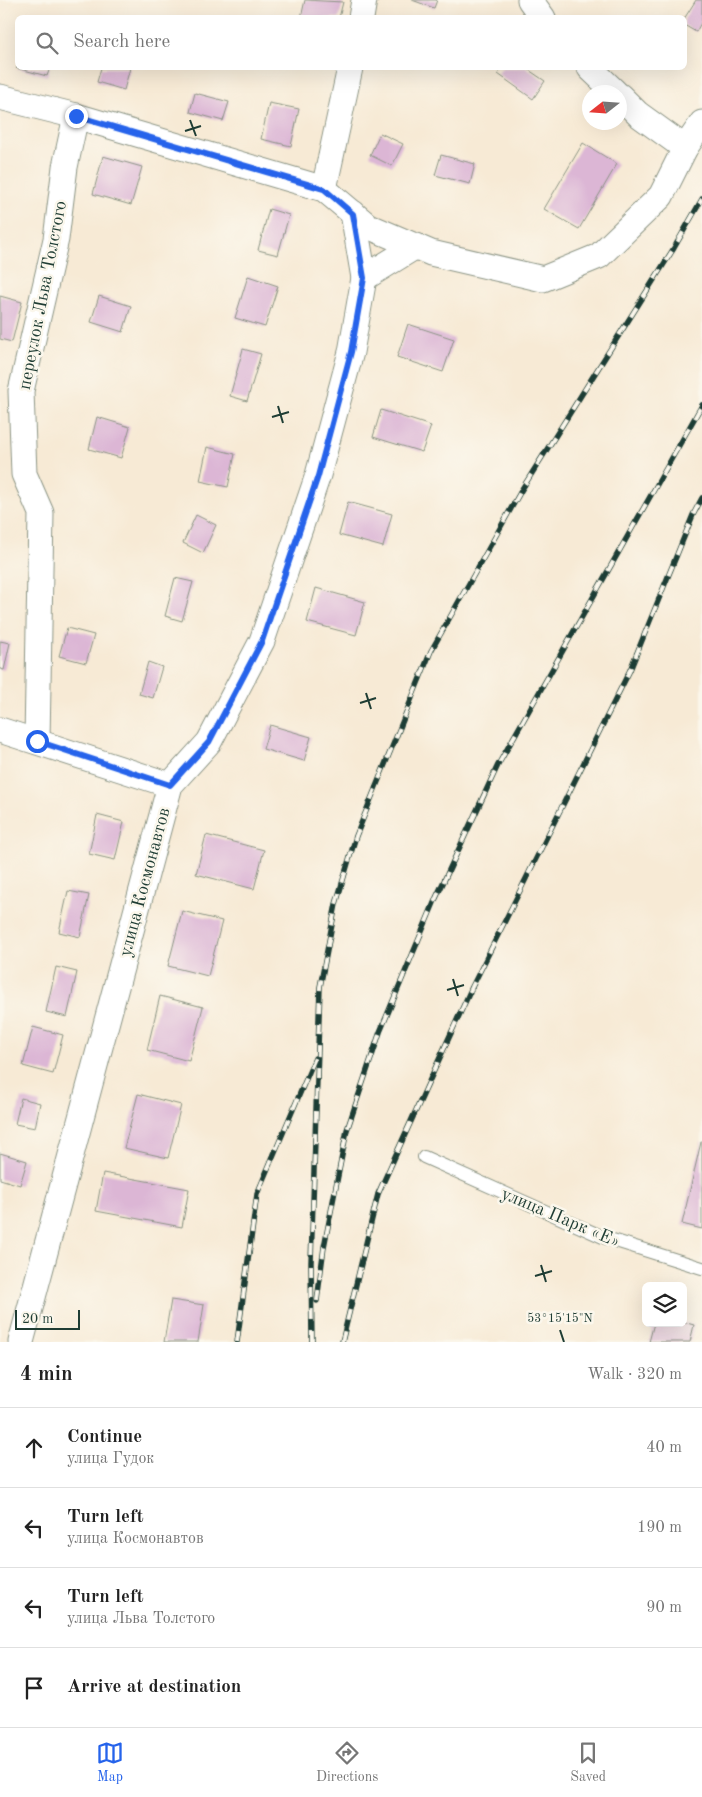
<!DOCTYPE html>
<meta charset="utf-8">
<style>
:root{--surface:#fff;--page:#f2f2f2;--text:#222;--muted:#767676;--line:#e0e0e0;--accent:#2563eb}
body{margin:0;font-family:"Old Standard TT",serif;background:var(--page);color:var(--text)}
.controls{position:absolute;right:15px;bottom:15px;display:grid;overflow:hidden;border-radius:8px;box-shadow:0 5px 20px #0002}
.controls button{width:45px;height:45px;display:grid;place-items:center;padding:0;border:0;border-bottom:1px solid var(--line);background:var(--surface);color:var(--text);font:25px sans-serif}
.compass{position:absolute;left:582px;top:85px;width:45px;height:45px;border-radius:50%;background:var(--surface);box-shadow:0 5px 20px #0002;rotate:253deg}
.scale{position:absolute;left:15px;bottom:12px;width:65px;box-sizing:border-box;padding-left:5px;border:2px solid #1f3d34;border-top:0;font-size:14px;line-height:18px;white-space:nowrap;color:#1f3d34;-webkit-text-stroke:4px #fbf7ec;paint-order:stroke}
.stop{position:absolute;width:15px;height:15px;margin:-11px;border:4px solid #2563eb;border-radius:50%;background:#fff}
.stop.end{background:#2563eb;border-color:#fff;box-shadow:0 1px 5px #0008}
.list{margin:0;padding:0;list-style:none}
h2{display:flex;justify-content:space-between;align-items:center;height:65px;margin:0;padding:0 20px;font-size:21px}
h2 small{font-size:16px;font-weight:400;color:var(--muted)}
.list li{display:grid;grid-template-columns:32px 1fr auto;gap:15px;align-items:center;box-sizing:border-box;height:80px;padding:0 20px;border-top:1px solid var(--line)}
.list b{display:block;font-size:19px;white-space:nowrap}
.list p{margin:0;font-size:16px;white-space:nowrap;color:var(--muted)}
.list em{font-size:16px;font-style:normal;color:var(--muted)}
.icon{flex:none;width:28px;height:28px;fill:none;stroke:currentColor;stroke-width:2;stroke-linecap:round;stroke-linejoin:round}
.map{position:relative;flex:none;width:702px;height:1342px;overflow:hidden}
.search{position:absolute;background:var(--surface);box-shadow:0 5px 20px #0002;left:15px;right:15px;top:15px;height:55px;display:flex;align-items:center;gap:12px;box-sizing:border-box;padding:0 18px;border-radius:8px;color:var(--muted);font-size:19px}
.sheet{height:385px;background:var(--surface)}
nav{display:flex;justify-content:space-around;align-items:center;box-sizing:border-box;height:70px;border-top:1px solid var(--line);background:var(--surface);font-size:14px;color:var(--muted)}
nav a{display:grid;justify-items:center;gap:2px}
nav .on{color:var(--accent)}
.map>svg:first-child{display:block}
.building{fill:#dcb6d5}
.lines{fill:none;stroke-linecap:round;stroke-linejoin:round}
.lane-casing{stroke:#8b9484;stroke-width:14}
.street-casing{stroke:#8b9484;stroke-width:27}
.lane{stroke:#fff;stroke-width:12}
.street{stroke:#fff;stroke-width:25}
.rail-casing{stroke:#1f3d34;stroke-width:5.5}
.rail{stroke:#fbf7ec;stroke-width:4;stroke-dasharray:11;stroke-linecap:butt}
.route{stroke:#2563eb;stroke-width:6}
.ticks{fill:none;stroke:#1f3d34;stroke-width:2}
.labels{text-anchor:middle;stroke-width:5;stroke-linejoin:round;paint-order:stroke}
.street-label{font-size:18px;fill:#1f3d34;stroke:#fbf7ec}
.ticks-label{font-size:12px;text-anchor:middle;fill:#1f3d34;stroke:#fbf7ec;stroke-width:5;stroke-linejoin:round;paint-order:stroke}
</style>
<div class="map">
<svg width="702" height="1342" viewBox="0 0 702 1342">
<rect width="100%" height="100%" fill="#fbf7ec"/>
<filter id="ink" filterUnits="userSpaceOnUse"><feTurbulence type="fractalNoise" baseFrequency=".02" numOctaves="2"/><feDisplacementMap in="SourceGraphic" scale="10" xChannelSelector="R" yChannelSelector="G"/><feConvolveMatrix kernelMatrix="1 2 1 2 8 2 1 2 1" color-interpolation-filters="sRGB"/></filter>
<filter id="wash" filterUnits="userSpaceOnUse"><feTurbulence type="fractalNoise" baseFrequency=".0096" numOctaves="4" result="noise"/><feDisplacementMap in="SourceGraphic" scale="20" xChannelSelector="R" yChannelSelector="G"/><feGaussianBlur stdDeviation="1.12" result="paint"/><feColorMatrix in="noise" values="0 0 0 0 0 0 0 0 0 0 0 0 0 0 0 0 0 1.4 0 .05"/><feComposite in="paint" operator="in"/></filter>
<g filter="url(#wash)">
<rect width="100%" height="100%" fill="#f7ead5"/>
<g id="blocks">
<g class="building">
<polygon points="305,0 343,2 339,18 301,18"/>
<polygon points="412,0 437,0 434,8"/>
<polygon points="696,0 702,0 702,21 696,32 684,25 684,19"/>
<polygon points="16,68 50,68 47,76"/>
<polygon points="101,68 130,68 124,90 97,82"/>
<polygon points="502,68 526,68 545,81 533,99 498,74"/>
<polygon points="195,93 229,102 223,121 190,112"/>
<polygon points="269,103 299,109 291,146 261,139"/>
<polygon points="380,133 403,144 392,166 370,155"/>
<polygon points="583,143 617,164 579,229 544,209"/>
<polygon points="441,155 475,164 470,184 435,175"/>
<polygon points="103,156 142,167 131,205 93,194"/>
<polygon points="269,209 289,215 278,255 258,250"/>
<polygon points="248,276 278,286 265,327 235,318"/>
<polygon points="0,296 22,302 12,342 0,339"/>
<polygon points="99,296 131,306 123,332 91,322"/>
<polygon points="408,324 454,339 443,372 397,357"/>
<polygon points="243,349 261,354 247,401 230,396"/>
<polygon points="381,410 431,426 422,452 373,437"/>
<polygon points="97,417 130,427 121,458 89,449"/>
<polygon points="207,447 235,454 228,487 200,481"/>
<polygon points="348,502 392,514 383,547 339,535"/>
<polygon points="196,515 216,525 203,553 183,543"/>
<polygon points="175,578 193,582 182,621 165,616"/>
<polygon points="316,588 365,602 356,635 307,622"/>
<polygon points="67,628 94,635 86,663 59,656"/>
<polygon points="0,641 10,643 4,670 0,669"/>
<polygon points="148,662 162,667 153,698 139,694"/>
<polygon points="270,725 311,737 304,761 263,749"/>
<polygon points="97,815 124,822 115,860 89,854"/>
<polygon points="206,835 264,850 254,889 196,874"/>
<polygon points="68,891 89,895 80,937 59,932"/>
<polygon points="182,911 222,921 208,976 168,966"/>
<polygon points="56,967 77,972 67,1017 46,1012"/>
<polygon points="160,996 203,1007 189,1061 147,1050"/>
<polygon points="33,1027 63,1035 53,1074 23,1066"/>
<polygon points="138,1094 181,1105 168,1158 124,1148"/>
<polygon points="21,1098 40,1103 35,1128 15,1124"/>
<polygon points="701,1142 702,1142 702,1229 682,1224"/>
<polygon points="0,1153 27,1161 20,1185 0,1179"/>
<polygon points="103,1173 189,1189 182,1227 96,1211"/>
<polygon points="171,1300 204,1305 198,1342 164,1342"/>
<polygon points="683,1322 694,1325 690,1342 649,1342 654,1323"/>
</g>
</g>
</g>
<g filter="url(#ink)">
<use href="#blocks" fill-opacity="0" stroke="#8b9484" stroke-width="1"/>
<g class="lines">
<defs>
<polyline id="lane" points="424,1157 603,1237 702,1268"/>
<g id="street">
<polyline points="530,0 543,18"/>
<polyline points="361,18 364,0"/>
<polyline points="590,68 615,92"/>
<polyline points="620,96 638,114 685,148"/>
<polyline points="0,97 76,116 324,189 368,226 431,253 543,279 599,256 661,196 685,148 702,123"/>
<polyline points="324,189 350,68"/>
<polyline points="364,278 416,246"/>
<polyline points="0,730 170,785"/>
<polyline points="37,741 41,513 24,474 21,391 56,239 65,167 76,116"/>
<polyline points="21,1342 170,785 209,742 262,641 318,475 351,352 364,278 353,213"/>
</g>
</defs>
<use href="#lane" class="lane-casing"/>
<use href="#street" class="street-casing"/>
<use href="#lane" class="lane"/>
<use href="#street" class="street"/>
<defs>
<g id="rail">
<polyline points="317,1301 324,1247 347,1130 380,1032 436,898 498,765 702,405"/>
<polyline points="237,1342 257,1194 315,1058"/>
<polyline points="312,1342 311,1263 320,987 336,904 356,836 431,651 522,489 674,248 702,199"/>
<polyline points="342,1342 378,1194 472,987 630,670 693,515 702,498"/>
</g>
</defs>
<use href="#rail" class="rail-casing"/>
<use href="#rail" class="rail"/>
</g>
</g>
<g class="lines" filter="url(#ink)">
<polyline class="route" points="37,741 170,785 209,742 262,641 318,476 351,352 364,278 353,214 324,189 76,116"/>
</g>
<path class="ticks" d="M 190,120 L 196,136M 185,131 L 201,126M 278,406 L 283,423M 272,417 L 289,412M 366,693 L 371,709M 360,703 L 376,698M 453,979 L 458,996M 447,990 L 464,985M 541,1265 L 546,1282M 535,1276 L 552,1271M 560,1330 L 564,1342"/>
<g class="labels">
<g class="street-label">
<text transform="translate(42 295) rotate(-79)" y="6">переулок Льва Толстого</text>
<text transform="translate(144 882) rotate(-75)" y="6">улица Космонавтов</text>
<text transform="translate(561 1217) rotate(23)" y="6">улица Парк «Е»</text>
</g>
</g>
<g class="ticks-label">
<text x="560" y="1322">53°15'15"N</text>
</g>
</svg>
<div class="controls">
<button><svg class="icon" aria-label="layers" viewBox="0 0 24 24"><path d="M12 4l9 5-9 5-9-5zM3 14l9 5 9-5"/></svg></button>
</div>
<svg class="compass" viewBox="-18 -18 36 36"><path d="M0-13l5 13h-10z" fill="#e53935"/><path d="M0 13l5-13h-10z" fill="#767676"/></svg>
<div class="scale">20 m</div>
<div class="stop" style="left:37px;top:741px"></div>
<div class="stop end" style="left:76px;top:116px"></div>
<div class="search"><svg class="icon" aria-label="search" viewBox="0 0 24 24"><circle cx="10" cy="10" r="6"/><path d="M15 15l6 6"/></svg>Search here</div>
</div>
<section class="sheet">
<h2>4 min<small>Walk · 320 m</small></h2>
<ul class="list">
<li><svg class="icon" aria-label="ahead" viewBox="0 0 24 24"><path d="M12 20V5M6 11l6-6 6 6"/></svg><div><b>Continue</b><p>улица Гудок</p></div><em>40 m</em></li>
<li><svg class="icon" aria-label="left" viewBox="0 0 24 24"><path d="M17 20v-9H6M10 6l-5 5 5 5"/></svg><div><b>Turn left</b><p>улица Космонавтов</p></div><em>190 m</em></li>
<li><svg class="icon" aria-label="left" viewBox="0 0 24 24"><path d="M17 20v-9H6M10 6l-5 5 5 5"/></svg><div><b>Turn left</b><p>улица Льва Толстого</p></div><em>90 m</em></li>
<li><svg class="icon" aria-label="arrive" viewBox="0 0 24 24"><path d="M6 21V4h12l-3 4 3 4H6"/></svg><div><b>Arrive at destination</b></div></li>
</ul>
</section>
<nav>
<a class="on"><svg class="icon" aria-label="map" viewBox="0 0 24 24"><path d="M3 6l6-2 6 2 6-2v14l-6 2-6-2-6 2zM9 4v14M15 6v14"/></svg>Map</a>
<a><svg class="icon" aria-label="directions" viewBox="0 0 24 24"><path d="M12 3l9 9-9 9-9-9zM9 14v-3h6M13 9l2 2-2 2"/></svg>Directions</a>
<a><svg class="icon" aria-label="saved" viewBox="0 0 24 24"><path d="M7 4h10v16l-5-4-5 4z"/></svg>Saved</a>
</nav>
